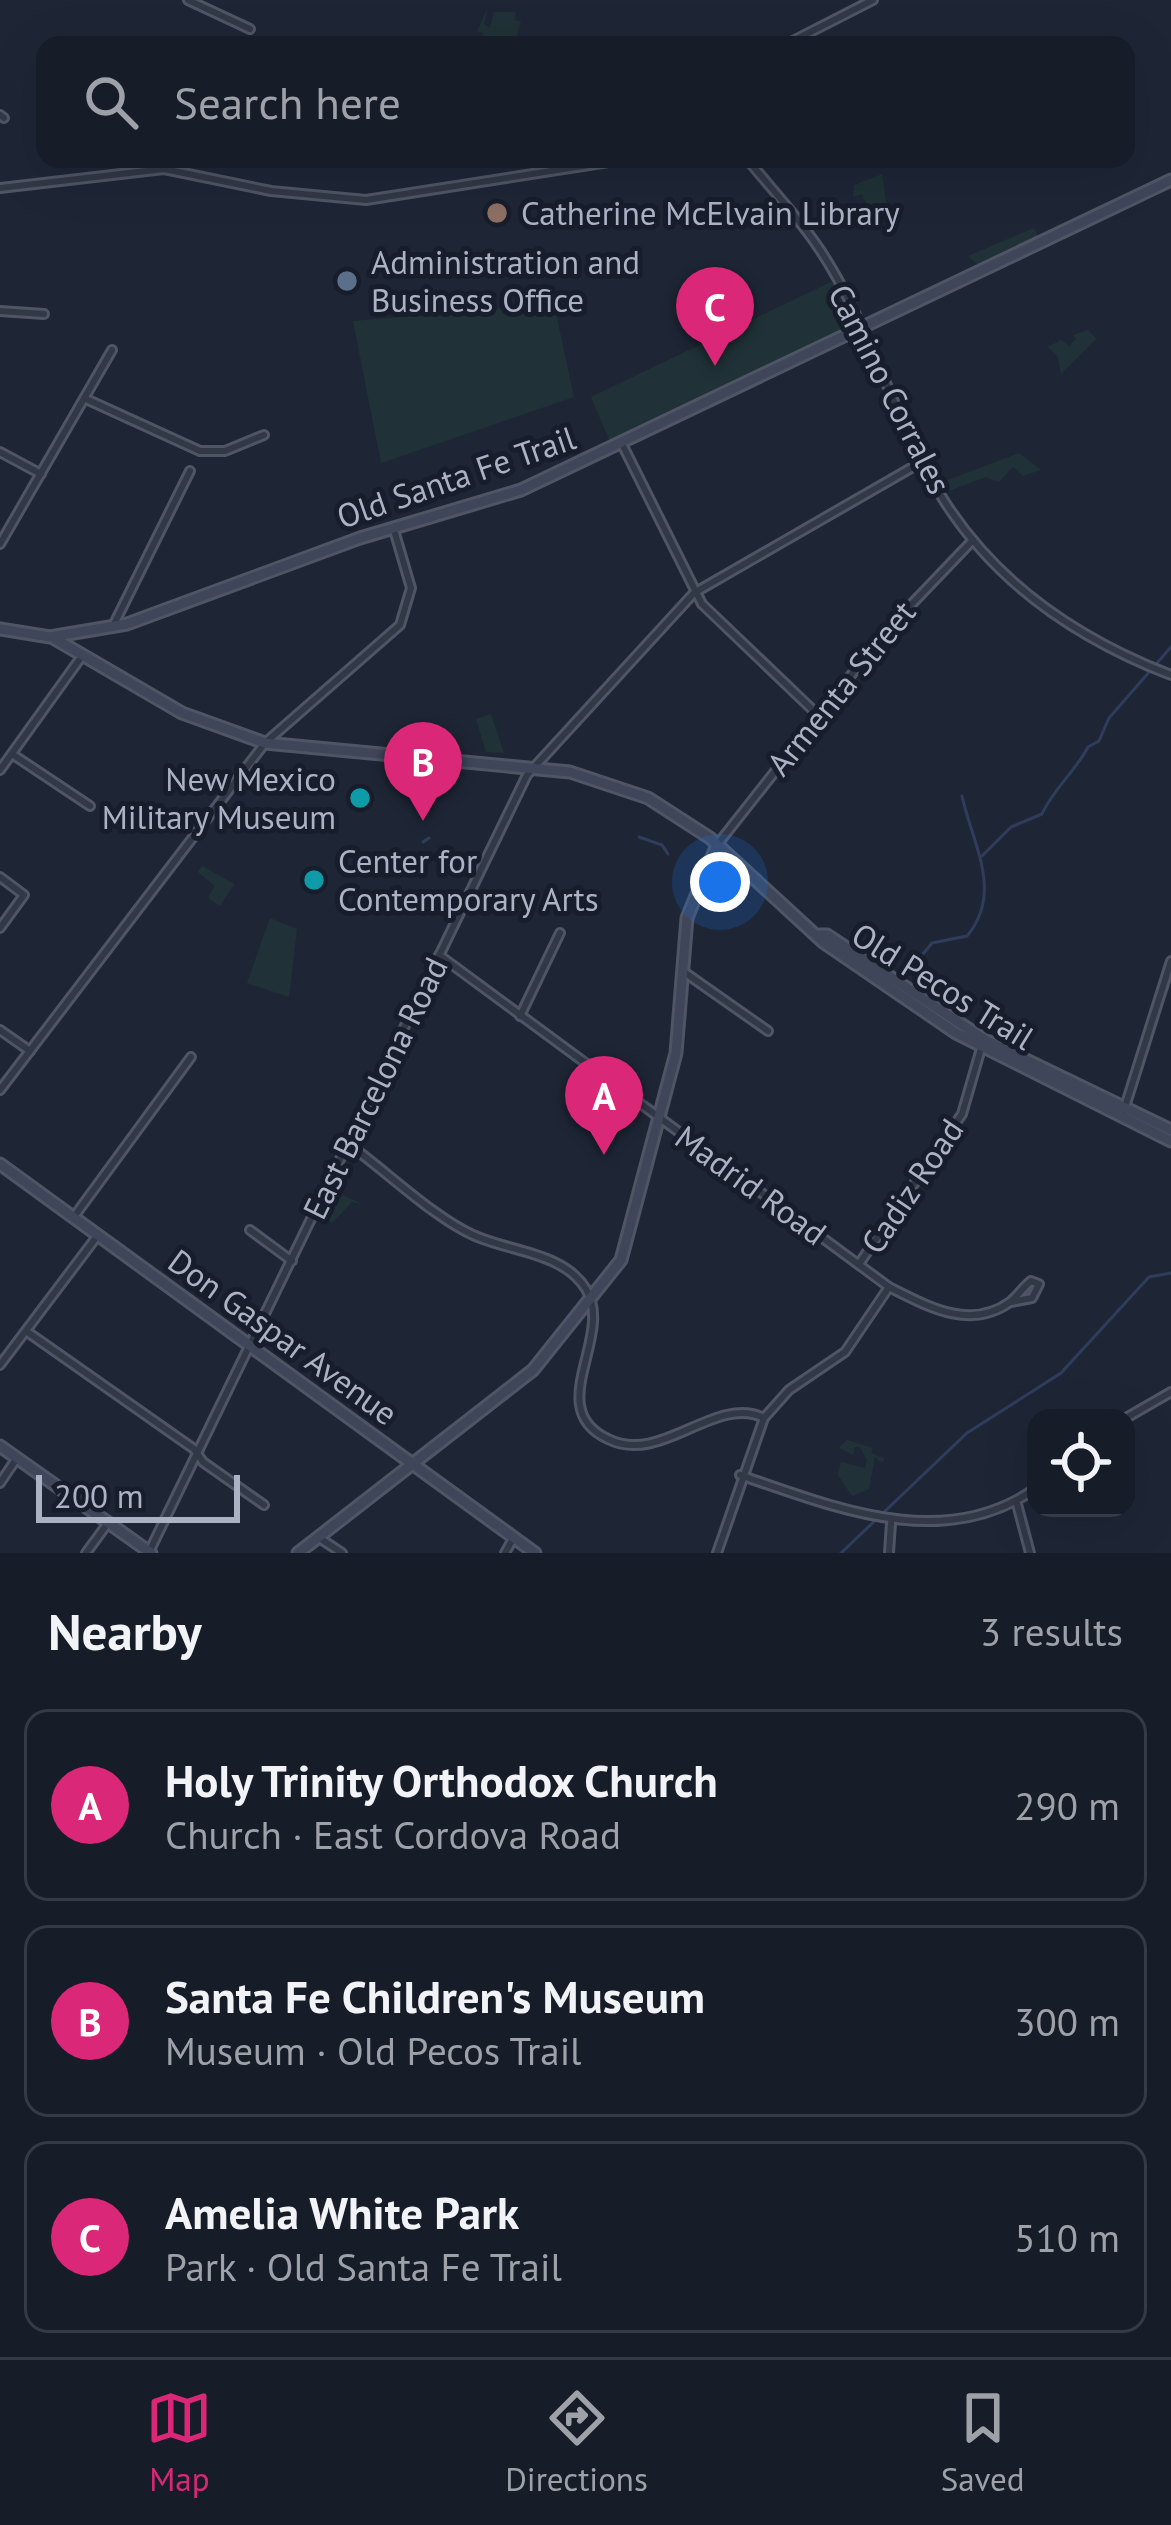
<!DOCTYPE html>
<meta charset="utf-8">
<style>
:root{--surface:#161c28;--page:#1f2530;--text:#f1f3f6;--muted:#9ea1a8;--line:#353a45;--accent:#db2777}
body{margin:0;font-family:"PT Sans",sans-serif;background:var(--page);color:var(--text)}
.controls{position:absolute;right:36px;bottom:36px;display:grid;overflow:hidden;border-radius:24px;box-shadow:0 12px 48px #0002}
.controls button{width:108px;height:108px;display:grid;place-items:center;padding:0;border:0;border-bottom:3px solid var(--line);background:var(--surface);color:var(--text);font:60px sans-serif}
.scale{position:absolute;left:36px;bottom:30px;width:204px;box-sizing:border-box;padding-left:12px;border:6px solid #abb2c4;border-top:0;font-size:33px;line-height:42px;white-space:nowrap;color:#abb2c4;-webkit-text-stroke:9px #171d2b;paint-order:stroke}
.you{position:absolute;left:720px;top:882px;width:42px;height:42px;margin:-30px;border:9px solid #fff;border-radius:50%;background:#1a73e8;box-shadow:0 0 0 18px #1a73e833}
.badge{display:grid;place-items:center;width:78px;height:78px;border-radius:50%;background:var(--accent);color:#fff;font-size:39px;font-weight:700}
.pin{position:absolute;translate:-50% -99px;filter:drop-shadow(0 3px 6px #0008)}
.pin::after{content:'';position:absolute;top:63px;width:42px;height:36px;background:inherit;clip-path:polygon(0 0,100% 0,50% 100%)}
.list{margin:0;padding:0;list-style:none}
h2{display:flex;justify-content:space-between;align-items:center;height:156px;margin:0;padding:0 48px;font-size:51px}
h2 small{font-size:39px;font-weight:400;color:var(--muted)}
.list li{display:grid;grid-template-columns:78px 1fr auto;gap:36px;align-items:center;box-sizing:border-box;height:192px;margin:0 24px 24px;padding:0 24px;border:3px solid var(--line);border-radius:24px}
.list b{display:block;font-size:45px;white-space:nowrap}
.list p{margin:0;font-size:39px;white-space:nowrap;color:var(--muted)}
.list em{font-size:39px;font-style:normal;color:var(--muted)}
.icon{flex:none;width:66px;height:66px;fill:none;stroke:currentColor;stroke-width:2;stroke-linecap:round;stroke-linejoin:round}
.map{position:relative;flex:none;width:1171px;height:1553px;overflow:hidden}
.search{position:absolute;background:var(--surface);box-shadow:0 12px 48px #0002;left:36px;right:36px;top:36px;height:132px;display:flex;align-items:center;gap:30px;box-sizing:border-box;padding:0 42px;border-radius:24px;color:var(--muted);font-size:45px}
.sheet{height:804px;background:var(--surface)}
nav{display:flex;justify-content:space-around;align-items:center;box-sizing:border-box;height:168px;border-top:3px solid var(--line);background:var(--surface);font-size:33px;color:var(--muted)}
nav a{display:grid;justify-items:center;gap:6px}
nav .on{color:var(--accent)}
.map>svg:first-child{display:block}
.green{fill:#203237}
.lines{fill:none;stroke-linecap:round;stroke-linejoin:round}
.stream{stroke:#2f3d5c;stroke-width:3}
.street-casing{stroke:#4f5565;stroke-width:12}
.secondary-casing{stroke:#4f5565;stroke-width:15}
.street{stroke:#313846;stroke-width:6}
.secondary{stroke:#3f465a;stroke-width:9}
.education-dot{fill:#8d6e63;stroke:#171d2b;stroke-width:4.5}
.service-dot{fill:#5c6f8a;stroke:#171d2b;stroke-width:4.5}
.culture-dot{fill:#0f9aa8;stroke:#171d2b;stroke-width:4.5}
.labels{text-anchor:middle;stroke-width:10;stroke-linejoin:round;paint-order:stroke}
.poi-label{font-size:33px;fill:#abb2c4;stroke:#171d2b;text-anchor:start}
.street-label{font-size:33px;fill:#abb2c4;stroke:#171d2b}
</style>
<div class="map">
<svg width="1171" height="1553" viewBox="0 0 1171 1553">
<rect width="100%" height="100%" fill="#1e2636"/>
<g class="green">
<polygon points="488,7 484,24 490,28 494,12 516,12 514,20 521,21 514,45 480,45 483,33 477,31"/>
<polygon points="882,174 887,208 871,213 862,194 853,197 854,185"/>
<polygon points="1034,228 1038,236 978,265 968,256"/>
<polygon points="441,256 478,261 477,276 440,272"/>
<polygon points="833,281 852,328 611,444 591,397"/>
<polygon points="554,304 574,397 381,463 353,321"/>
<polygon points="1088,330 1096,339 1061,374 1058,357 1048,347 1061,340 1069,346 1076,339 1073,335"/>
<polygon points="1019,453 1041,470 1023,476 1013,467 999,482 986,477 949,491 945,481"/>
<polygon points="491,714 504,753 486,752 476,719"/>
<polygon points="202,866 234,884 220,906 208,898 215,886 198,872"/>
<polygon points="270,918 297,929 289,997 247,983"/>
<polygon points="332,1190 362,1204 352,1202 332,1223 320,1214"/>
<polygon points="847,1440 873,1448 871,1453 885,1459 882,1463 875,1457 869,1489 852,1496 838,1475 841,1462 865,1468 867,1460 860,1447 855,1447 853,1455 839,1448"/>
</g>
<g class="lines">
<g class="stream">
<polyline points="639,837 662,845 668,854"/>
<polyline points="423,842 429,838"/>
<path d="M 982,856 L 1011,827 L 1042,814 C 1053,789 1075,772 1088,747 L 1099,741 L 1109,718 L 1171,647"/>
<path d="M 909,971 L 932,943 L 967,936 C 1004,892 972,843 962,796"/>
<polyline points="841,1553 967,1433 1061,1373 1149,1277 1171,1273"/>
</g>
<defs>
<g id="street">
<polyline points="188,0 250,29"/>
<polyline points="785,45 873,0"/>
<polyline points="0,115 4,118"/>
<path d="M 747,159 C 770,187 796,215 816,244 C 869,320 894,422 943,499 C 997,585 1078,639 1171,675"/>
<polyline points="164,169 170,159"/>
<polyline points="0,188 164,169 271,191 366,200 628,159"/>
<polyline points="0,311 44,314"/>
<polyline points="86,399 200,451 225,451 264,435"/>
<polyline points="622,444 702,604 817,714"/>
<polyline points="0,452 41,474"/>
<polyline points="0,544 112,350"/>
<polyline points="112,628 190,471"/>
<polyline points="12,754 90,806"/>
<polyline points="0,770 82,656"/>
<polyline points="717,845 885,632 973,540"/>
<polyline points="0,877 24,895 0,928"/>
<path d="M 439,955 L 889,1287 C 927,1306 970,1331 1010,1302 C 1018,1296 1023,1287 1031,1281 L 1039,1284 L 1032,1298 L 1011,1302"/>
<polyline points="684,972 768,1031"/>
<polyline points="520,1016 560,933"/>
<polyline points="0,1030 30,1051"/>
<polyline points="0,1090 265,743 400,625 411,588 394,530"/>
<polyline points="1124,1110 1171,961"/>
<path d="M 347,1143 C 385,1170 433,1217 473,1235 C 510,1252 563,1252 586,1289 C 615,1337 542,1408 608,1439 C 661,1466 715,1394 764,1418"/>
<polyline points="73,1218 191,1057"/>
<polyline points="250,1230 292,1261"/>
<polyline points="859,1264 962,1114 982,1045"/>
<polyline points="26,1331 194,1449 203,1462 264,1505"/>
<polyline points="0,1365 98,1235"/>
<polyline points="1126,1418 1171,1392"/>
<path d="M 740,1475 C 836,1508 945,1553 1036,1488"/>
<polyline points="0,1483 17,1458"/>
<polyline points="1017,1504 1030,1553"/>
<polyline points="318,1537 342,1553"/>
<polyline points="149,1552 527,775 694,593 925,460"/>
<polyline points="86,1553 108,1523"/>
<polyline points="505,1553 514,1537"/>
<polyline points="717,1553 764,1418 789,1390 845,1352 889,1287"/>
<polyline points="889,1553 891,1523"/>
</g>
<g id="secondary">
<polyline points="0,629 50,637 127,624 360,538 521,490 1171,180"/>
<polyline points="55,639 182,713 265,743 570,772 648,798 710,838 823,942 956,1033 1171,1141"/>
<polyline points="820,935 827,935 985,1040 1171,1130"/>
<polyline points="0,1164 535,1553"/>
<polyline points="0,1446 151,1553"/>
<polyline points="298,1553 533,1370 621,1260 676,1053 687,918 717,845"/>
</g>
</defs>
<use href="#street" class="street-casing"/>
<use href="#secondary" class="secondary-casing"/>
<use href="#street" class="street"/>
<use href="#secondary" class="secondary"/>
</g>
<circle class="education-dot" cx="497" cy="213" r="12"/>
<circle class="service-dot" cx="347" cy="281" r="12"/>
<g class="culture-dot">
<circle cx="360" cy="798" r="12"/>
<circle cx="314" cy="880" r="12"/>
</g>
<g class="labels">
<g class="poi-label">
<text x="521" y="225">Catherine McElvain Library</text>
<text x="371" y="274">Administration and<tspan x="371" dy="38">Business Office</tspan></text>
<text x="336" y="791" text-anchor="end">New Mexico<tspan x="336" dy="38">Military Museum</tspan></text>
<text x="338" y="873">Center for<tspan x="338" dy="38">Contemporary Arts</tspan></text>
</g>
<g class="street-label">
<text transform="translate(890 389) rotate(63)" y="12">Camino Corrales</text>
<text transform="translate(456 477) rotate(-19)" y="12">Old Santa Fe Trail</text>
<text transform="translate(841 688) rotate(-51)" y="12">Armenta Street</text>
<text transform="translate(943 986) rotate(32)" y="12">Old Pecos Trail</text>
<text transform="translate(375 1088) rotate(-64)" y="12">East Barcelona Road</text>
<text transform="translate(751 1185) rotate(36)" y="12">Madrid Road</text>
<text transform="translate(912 1186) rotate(-56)" y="12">Cadiz Road</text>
<text transform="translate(283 1337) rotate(36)" y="12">Don Gaspar Avenue</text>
</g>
</g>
</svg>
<div class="controls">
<button><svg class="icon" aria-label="locate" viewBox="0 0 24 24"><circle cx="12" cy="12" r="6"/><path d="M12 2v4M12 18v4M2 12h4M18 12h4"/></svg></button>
</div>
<div class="scale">200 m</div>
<div class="you"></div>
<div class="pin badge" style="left:604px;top:1155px">A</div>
<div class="pin badge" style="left:423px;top:821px">B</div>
<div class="pin badge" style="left:715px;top:366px">C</div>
<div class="search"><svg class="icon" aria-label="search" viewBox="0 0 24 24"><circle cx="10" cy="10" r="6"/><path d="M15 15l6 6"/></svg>Search here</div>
</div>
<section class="sheet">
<h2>Nearby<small>3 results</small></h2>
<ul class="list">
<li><span class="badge">A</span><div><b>Holy Trinity Orthodox Church</b><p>Church · East Cordova Road</p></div><em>290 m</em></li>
<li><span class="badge">B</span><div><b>Santa Fe Children's Museum</b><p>Museum · Old Pecos Trail</p></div><em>300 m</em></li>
<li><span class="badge">C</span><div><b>Amelia White Park</b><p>Park · Old Santa Fe Trail</p></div><em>510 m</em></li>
</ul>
</section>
<nav>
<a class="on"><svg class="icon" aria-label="map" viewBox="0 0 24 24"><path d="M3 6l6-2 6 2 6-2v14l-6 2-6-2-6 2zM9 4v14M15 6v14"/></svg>Map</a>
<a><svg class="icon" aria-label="directions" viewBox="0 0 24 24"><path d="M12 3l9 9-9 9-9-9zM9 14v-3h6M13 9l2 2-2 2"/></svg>Directions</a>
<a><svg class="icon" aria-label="saved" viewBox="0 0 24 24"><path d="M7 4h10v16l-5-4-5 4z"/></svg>Saved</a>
</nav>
